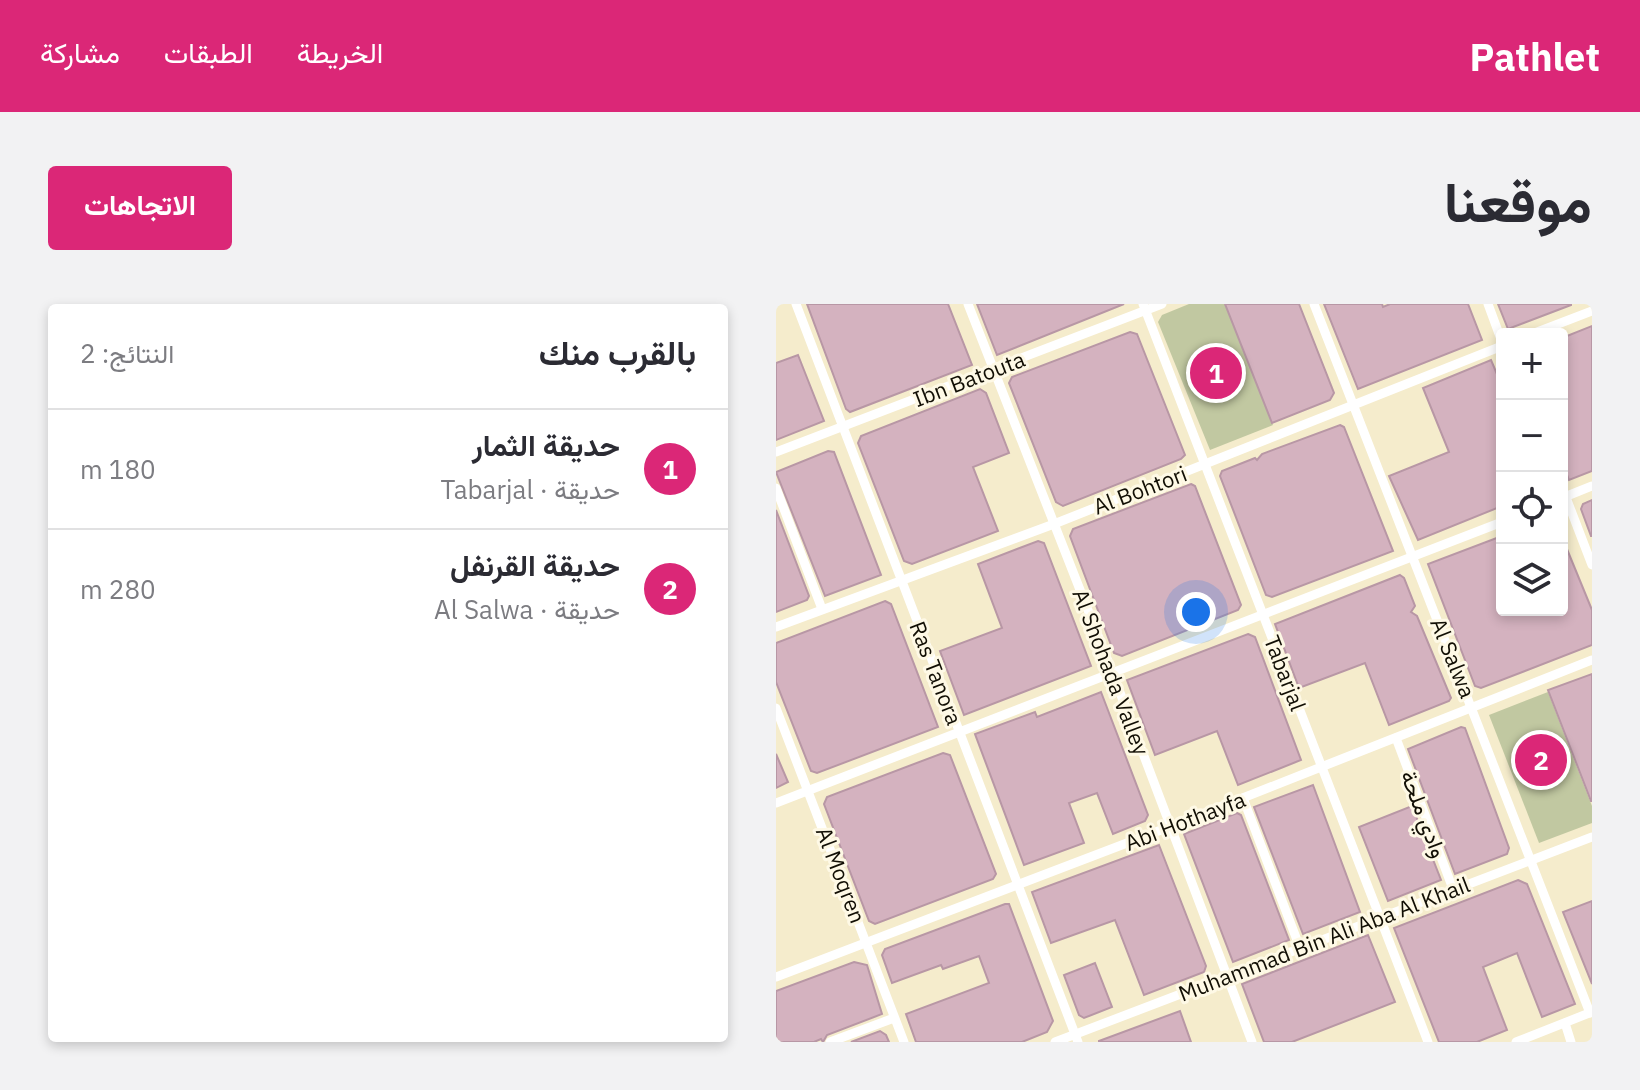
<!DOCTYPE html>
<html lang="ar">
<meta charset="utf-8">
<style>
:root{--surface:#fff;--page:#f2f2f3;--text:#2b2b33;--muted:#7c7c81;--line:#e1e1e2;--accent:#db2777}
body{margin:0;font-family:"IBM Plex Sans",Vazirmatn,sans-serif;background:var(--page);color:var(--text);direction:rtl}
.controls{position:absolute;right:24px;top:24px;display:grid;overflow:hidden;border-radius:8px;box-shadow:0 4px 12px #0003}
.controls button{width:72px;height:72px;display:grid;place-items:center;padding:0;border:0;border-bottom:2px solid var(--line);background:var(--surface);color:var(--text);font:40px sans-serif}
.you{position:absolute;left:420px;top:308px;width:28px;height:28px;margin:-20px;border:6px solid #fff;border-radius:50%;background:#1a73e8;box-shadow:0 0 0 12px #1a73e833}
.badge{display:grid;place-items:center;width:52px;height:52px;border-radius:50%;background:var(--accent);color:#fff;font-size:26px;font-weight:700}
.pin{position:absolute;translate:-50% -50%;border:4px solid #fff;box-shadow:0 2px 8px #0006}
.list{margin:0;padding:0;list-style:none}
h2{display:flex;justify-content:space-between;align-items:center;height:104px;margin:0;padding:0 32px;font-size:34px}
h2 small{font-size:26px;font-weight:400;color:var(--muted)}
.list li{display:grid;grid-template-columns:52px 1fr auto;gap:24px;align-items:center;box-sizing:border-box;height:120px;padding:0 32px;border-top:2px solid var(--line)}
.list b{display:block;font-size:30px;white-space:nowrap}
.list p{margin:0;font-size:26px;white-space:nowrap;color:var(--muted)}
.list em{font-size:26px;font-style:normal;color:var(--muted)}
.icon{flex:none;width:44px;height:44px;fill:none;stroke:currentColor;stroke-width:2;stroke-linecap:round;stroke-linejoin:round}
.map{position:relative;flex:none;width:816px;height:738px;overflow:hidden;direction:ltr;border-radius:8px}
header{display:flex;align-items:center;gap:48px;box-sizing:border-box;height:112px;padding:0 40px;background:var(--accent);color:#fff}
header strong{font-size:38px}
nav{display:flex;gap:44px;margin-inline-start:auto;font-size:28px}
.intro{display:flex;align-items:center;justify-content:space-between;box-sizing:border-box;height:192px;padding:0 48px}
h1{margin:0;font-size:56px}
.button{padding:20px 36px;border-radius:8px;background:var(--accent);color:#fff;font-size:28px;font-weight:700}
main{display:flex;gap:48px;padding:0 48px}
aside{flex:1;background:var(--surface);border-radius:8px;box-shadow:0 4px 12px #0003}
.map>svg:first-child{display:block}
.green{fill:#c1c8a1}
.building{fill:#d4b2bf;stroke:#b897a5;stroke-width:2}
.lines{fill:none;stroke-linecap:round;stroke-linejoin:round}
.street{stroke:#fff;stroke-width:9}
.labels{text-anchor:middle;stroke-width:6;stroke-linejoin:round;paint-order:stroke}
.street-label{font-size:22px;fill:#110e04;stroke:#fef9e6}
</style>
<header>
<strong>Pathlet</strong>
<nav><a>الخريطة</a><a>الطبقات</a><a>مشاركة</a></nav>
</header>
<div class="intro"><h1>موقعنا</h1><a class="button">الاتجاهات</a></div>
<main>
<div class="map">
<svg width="816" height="738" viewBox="0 0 816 738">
<rect width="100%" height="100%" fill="#f5eccc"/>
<g class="green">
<polygon points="413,0 449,0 497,121 434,146 382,18 386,11"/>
<polygon points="772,388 816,502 816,519 763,539 713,411"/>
</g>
<g class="building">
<polygon points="31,0 172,0 196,61 74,108 70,105"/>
<polygon points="201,0 348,0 221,51"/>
<polygon points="449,0 523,0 558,89 554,96 496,119"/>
<polygon points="548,0 606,0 607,3 614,0 692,0 706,36 582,85"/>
<polygon points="722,0 795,0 795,1 732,25"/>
<polygon points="816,22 816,167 793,176 786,157 786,34"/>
<polygon points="354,28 361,30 409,151 405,155 287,202 280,198 233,79 236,73"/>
<polygon points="22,51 48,117 0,136 0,59"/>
<polygon points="715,56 726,82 726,202 642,236 613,172 673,148 647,84"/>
<polygon points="204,85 210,89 233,149 197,163 222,227 136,260 128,257 82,139 85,132"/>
<polygon points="564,121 568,123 617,247 496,293 490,291 444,172 446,167 479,154 481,156 486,150"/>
<polygon points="52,147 58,148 105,271 49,292 0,168"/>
<polygon points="415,180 419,182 465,301 462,306 346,352 338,349 294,232 297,225"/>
<polygon points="816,196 816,232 815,232 805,205 807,200"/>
<polygon points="0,206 33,292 31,296 0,308"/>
<polygon points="726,232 726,306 786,306 786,233 816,306 816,341 705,384 699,382 652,260"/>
<polygon points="262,237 268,239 315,362 188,411 164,347 226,324 202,260"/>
<polygon points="624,271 628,274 639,302 635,308 641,312 675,394 673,397 613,421 589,359 523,384 499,320"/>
<polygon points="109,297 115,300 162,423 41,469 35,467 0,378 0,339"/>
<polygon points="472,330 479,333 525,456 462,481 441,427 379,451 351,376"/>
<polygon points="816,370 816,497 815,497 772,386"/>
<polygon points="325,388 372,511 369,517 337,530 321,489 293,499 308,539 248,561 199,430 259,408 261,413"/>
<polygon points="685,423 689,424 733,544 731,550 679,570 632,445"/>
<polygon points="167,449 174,451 220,570 217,575 99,620 93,617 48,500 51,493"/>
<polygon points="0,450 12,478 0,484"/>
<polygon points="537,481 584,608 527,630 478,503"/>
<polygon points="636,502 665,576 612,597 583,523"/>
<polygon points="461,509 465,511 513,636 457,658 408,530"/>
<polygon points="383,541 430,662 428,668 368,691 339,616 275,639 256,588"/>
<polygon points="742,576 751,580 799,700 766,713 741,649 707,663 731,726 701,738 663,738 618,624"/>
<polygon points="816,597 816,680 787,608"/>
<polygon points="229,600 233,600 277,717 271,728 246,738 140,738 130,710 213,679 203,652 167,665 165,661 116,679 106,651 109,645"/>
<polygon points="592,631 619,698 516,738 488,738 466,680"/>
<polygon points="78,658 91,661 106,710 51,731 47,738 45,735 38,738 0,738 0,687"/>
<polygon points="319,659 336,703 308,714 303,711 288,671"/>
<polygon points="404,707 415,738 323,738 323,737"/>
<polygon points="104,727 110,731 113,738 75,738"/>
</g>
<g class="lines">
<g class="street">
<polyline points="20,0 302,738"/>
<polyline points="192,0 337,370 476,738"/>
<polyline points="367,0 652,738"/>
<polyline points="538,0 814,709"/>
<polyline points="712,0 726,38"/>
<polyline points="756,30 816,7"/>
<polyline points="0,148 386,0"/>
<polyline points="786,183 816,261"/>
<polyline points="0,184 46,305"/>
<polyline points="786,194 816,182"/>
<polyline points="0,323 278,220 726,42"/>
<polyline points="0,404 128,738"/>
<polyline points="620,434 677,585"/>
<polyline points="467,494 524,644"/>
<polyline points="0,499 726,218"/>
<polyline points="0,673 406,518 816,356"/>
<polyline points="789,719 795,738"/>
<polyline points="54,738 118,714"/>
<polyline points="279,738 816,533"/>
<polyline points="740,738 816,708"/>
</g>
</g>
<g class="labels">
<g class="street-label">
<text transform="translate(193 75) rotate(-21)" y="8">Ibn Batouta</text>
<text transform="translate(364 186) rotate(-21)" y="8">Al Bohtori</text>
<text transform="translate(677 354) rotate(68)" y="8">Al Salwa</text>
<text transform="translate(335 368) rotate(69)" y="8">Al Shohada Valley</text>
<text transform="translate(160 369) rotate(69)" y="8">Ras Tanora</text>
<text transform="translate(509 369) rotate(69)" y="8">Tabarjal</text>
<text transform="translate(648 510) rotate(69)" y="8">وادي ملحة</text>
<text transform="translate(409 517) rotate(-21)" y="8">Abi Hothayfa</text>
<text transform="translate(65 571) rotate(69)" y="8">Al Moqren</text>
<text transform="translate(548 635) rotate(-21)" y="8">Muhammad Bin Ali Aba Al Khail</text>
</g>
</g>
</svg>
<div class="controls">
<button>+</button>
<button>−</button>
<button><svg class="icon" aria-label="locate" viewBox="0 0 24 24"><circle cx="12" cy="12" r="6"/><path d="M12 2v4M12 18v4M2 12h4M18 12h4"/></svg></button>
<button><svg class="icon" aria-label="layers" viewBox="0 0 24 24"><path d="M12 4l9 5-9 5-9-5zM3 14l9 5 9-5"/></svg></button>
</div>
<div class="you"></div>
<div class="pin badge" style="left:440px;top:69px">1</div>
<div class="pin badge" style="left:765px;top:456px">2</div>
</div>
<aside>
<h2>بالقرب منك<small>النتائج: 2</small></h2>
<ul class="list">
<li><span class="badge">1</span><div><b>حديقة الثمار</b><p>حديقة · Tabarjal</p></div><em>180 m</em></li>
<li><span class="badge">2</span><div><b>حديقة القرنفل</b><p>حديقة · Al Salwa</p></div><em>280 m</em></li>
</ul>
</aside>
</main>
